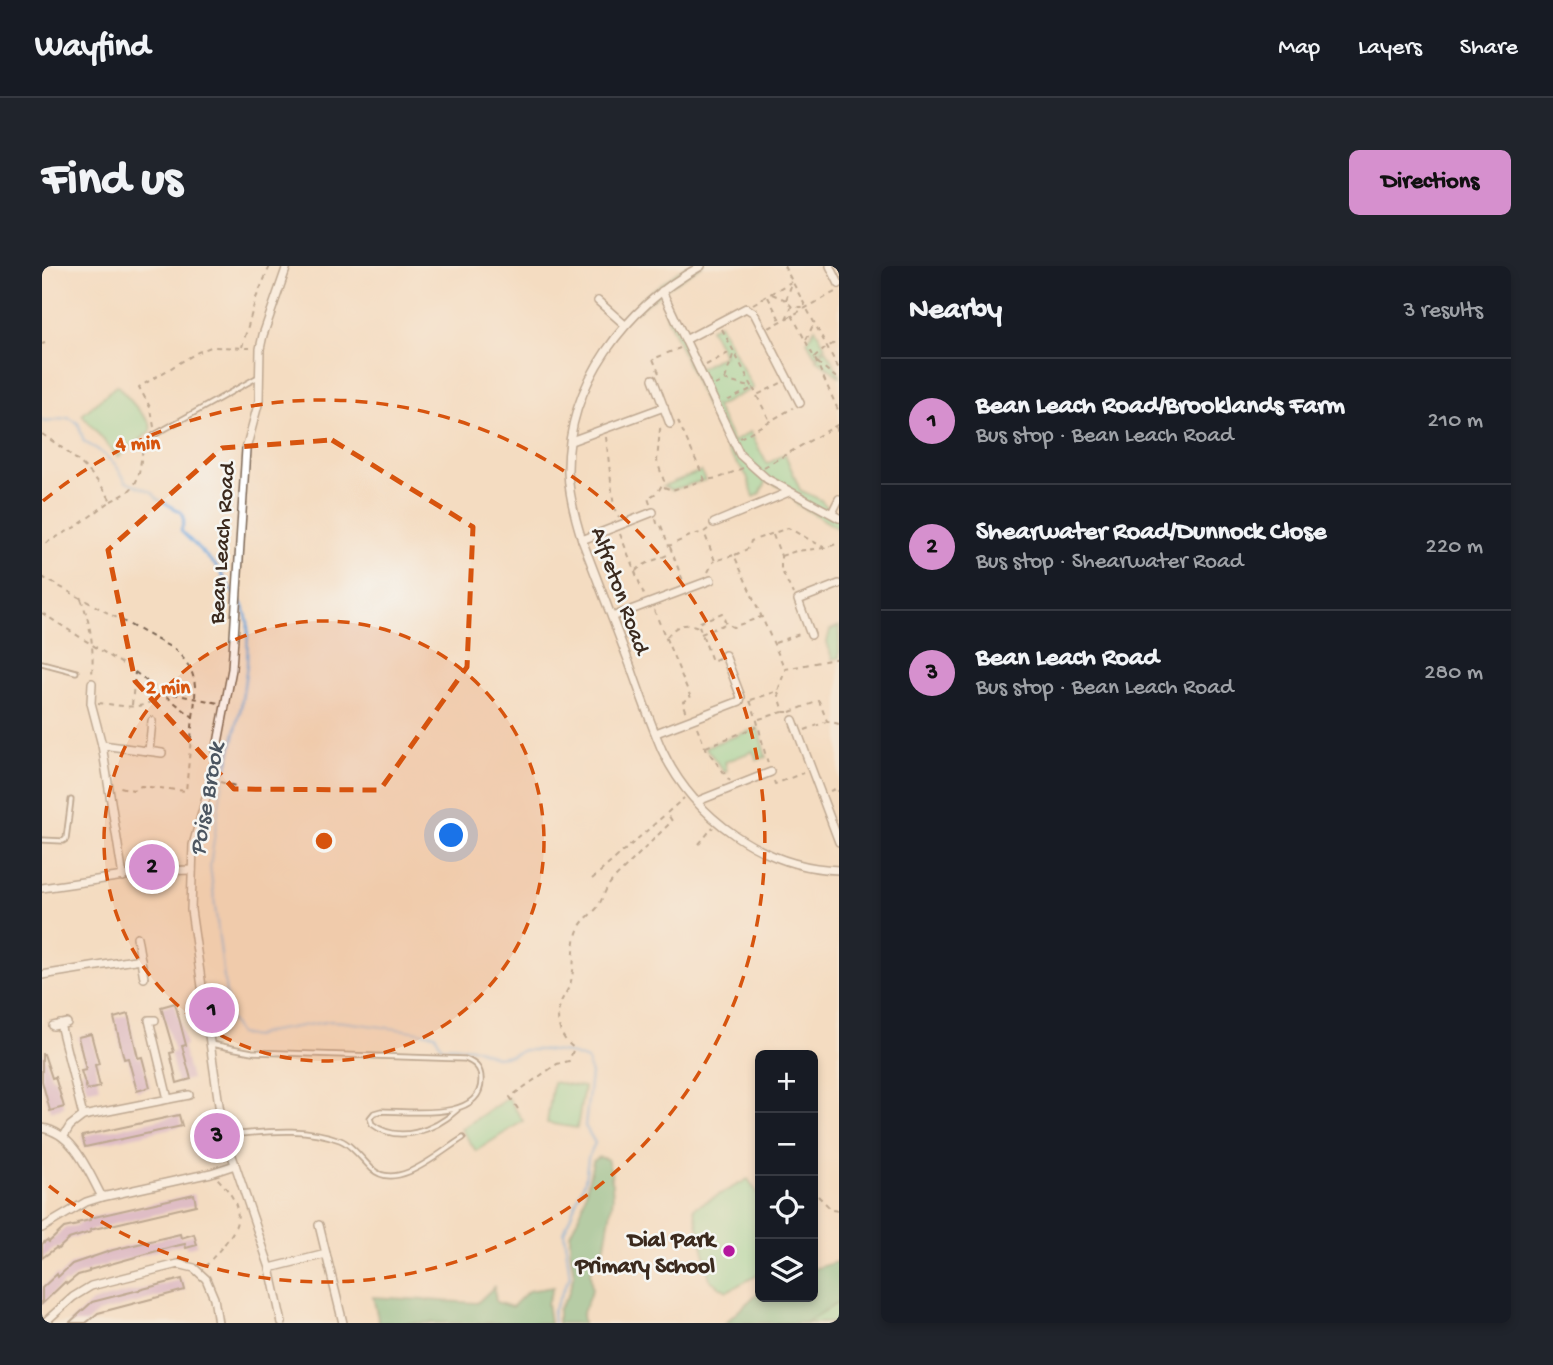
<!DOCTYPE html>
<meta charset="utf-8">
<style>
:root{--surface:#171b24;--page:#20242c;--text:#f1f3f6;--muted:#9ea1a6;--line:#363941;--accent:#d690ce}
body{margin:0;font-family:"Gochi Hand",sans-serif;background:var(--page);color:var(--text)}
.controls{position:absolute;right:21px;bottom:21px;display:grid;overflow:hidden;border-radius:10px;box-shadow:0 4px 10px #0003}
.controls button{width:63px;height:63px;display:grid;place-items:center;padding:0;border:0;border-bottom:2px solid var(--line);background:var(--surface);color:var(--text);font:35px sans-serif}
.you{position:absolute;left:410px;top:570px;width:24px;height:24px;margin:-18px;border:5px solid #fff;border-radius:50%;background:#1a73e8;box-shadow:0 0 0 10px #1a73e833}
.badge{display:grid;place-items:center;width:46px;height:46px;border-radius:50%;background:var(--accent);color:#111;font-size:23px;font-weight:700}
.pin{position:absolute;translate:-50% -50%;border:4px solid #fff;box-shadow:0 2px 7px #0006}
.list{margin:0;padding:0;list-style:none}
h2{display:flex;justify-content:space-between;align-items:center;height:91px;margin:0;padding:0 28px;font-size:30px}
h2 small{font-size:23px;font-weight:400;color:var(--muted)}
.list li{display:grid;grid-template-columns:46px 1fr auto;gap:21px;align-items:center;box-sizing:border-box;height:126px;padding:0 28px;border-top:2px solid var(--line)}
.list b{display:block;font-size:26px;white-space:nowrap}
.list p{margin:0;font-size:23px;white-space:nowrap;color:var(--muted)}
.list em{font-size:23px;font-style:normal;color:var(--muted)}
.icon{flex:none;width:38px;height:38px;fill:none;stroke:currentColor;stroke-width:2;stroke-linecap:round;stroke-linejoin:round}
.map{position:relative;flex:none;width:797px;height:1057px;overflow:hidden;border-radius:10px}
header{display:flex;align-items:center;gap:42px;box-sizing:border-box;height:98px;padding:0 35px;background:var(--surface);border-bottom:2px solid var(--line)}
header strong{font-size:33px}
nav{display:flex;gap:38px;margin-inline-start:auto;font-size:24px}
.intro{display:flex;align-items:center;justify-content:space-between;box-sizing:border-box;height:168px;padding:0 42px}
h1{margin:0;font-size:49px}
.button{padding:18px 32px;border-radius:10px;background:var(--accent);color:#111;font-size:24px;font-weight:700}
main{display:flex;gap:42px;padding:0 42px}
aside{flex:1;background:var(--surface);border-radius:10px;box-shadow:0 4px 10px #0003}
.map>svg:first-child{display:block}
.green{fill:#84d99c;stroke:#60825d;stroke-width:2}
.forest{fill:#6bb984;stroke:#537251;stroke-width:2}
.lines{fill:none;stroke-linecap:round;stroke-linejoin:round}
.stream{stroke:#6aa4da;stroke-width:2.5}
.building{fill:#c597cb}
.lane-casing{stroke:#7c6857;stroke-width:7}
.street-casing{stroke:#7c6857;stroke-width:10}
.path{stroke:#7c6857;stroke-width:2;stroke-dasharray:5 5;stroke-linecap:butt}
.lane{stroke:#fff;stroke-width:3.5}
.street{stroke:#fff;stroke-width:7}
.marked{fill:none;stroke:#d7540e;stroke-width:5;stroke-dasharray:14 9;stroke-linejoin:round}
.ring{fill:none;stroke:#d7540e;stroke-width:3.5;stroke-dasharray:12 9}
.poi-dot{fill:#b5179e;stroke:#f6f6f2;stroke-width:2.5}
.labels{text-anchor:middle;stroke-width:5;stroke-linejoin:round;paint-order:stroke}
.street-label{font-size:23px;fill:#3b2a1e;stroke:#f6f6f2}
.poi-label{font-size:23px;font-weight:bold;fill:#3b2a1e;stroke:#f6f6f2;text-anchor:end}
.water-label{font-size:24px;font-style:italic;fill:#4b5560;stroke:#f6f6f2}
.centre{fill:#d7540e;stroke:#f6f6f2;stroke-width:3.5}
.ring-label{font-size:21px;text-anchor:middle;font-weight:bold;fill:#d7540e;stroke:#f6f6f2;stroke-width:5;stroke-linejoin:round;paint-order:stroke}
</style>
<header>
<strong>Wayfind</strong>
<nav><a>Map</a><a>Layers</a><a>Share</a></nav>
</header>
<div class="intro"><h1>Find us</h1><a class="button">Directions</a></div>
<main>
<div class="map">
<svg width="797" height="1057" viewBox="0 0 797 1057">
<rect width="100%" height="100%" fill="#f6f6f2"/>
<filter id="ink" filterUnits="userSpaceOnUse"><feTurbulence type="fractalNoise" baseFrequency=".0143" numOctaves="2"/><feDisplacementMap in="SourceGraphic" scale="14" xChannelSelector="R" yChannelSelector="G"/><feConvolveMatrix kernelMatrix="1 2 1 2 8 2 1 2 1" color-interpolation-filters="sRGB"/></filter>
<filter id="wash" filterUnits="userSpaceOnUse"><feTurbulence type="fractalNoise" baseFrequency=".00686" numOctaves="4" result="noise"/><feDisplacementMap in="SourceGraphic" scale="28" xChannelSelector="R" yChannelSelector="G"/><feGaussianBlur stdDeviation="1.57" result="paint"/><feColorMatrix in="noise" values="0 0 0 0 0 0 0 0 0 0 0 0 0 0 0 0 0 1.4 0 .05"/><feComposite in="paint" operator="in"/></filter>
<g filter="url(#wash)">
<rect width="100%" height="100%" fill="#f4dcc1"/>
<g class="green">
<polygon points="644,0 659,0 620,25 656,103 682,89 668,62 677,58 711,122 674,141 691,176 708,166 725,198 743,188 758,224 779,234 790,247 797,248 797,263 755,238 747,226 725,214 718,228 712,231 705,210 687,187 665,142 625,51 620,26 595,45 598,33"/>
<polygon points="773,62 783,80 773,90 765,75"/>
<polygon points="784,83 797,108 797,110 774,93"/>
<polygon points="75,119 108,157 109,165 76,191 40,149"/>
<polygon points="659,205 663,214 630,224 621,220"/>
<polygon points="797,360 797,392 790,393 785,376 788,364"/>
<polygon points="716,462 724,491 715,494 711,485 683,496 685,505 683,507 663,481"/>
<polygon points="511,816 542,821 535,862 505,857"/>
<polygon points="466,832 481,855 434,885 419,863"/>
<polygon points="706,913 718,932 718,1008 685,1025 668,1014 652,942"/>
<polygon points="797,1026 797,1057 750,1057"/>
</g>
<g class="forest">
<polygon points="557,891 565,893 569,906 571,932 563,980 548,1006 550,1024 540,1049 541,1057 516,1057 516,1044 526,1029 532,1008 528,983 528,968 540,943 551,895"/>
<polygon points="797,995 797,1036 764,1057 683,1057 718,1025 718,1031 771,1031 771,1003"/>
<polygon points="452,1021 454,1036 470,1041 486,1025 511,1021 505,1037 508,1057 337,1057 331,1031 435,1037"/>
</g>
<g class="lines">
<g class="stream">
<polyline points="0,154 3,156 27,152 36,157 42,176 55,183 73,198 84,215 110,226 116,233 139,246 142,255 139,265 175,301 192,328"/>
<polyline points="196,333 202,341 206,357 205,399 199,441 179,526 168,600 187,752 197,768 212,771 224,766 289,755 303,756 393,768 399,780 433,782 454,791 470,789 482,784 502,784 526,787 545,794 549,808 543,860 553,877 546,892 543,914 522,966 528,1010 511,1045 512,1057"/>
</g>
</g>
<g id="blocks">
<g class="building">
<polygon points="133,737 144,779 140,780 149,813 135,817 128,787 132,786 119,741"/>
<polygon points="86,748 96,792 100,791 108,821 95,825 86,792 82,793 72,752"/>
<polygon points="49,768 57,798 53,799 58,821 45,824 39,805 44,804 36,771"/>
<polygon points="0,788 2,788 10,812 13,811 22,841 8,845 0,815"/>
<polygon points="137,849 140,860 43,881 40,870"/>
<polygon points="152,928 154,939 48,964 49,966 27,973 16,983 14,982 0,992 0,978 5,974 7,976 22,962 36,959 35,957 48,954 48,952"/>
<polygon points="138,968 139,972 152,968 155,979 144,982 143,978 129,981 47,1004 47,1006 36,1009 25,1018 23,1016 0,1038 0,1022 15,1008 16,1011 30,998 71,984"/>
<polygon points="140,1013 143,1024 56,1047 44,1057 27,1057 50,1036"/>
</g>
</g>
</g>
<g filter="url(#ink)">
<use href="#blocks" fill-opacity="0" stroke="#7c6857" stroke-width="2"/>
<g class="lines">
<defs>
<g id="lane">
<polyline points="112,169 216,111"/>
<polyline points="0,397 34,406"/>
<polyline points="0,574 21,575 24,573 29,534"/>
<path d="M 169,778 L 210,786 L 423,793 C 433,797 439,802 439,813 C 441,856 366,845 339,845 L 332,847 L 328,852 L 330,858 C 356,878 392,865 415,844"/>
<path d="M 185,869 C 224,866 261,860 298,874 C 309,878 321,894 330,903 C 355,926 398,886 421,872"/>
</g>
<g id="street">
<path d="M 659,0 C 584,41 525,117 526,206 C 527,229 533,252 540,274 C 556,316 572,357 588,399 C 598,427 608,456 620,484 C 652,552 722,602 797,604"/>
<polyline points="788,0 797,18"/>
<polyline points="620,25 698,189 725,213 797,252"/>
<polyline points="556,35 583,59"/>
<polyline points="643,74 704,42 712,47 758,137"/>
<polyline points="611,113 628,158"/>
<polyline points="529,175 622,141"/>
<polyline points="790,247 797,233"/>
<polyline points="672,257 747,226"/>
<polyline points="540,274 611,246"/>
<polyline points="570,351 669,314"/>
<polyline points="769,369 756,334 797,318"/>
<polyline points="50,417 49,437 60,479 81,611"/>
<polyline points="751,454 797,576"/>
<polyline points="614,467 698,435 699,431 683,389"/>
<polyline points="60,479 120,487"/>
<polyline points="107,485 110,455"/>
<polyline points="656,535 729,506"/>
<polyline points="0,622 116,605 150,604"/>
<polyline points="95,671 102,712"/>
<polyline points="0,709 99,693"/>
<polyline points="113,754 107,754 126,833"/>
<polyline points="18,758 41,850"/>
<polyline points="11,760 25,757"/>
<path d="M 0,862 C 32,867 46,905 60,931"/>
<polyline points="22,870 28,860 41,850 147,829"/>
<polyline points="277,959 301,1057"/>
<polyline points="0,962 44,936 60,931 169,907 193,899"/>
<polyline points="228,1002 284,988"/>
<polyline points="2,1057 31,1031 49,1020 136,998 152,1002 164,1013 172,1032 176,1057"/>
<polyline points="240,1057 228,1002 180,860 149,644 151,579 169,514 190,403 204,183 217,135 218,83 221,69 245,0"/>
</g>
</defs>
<use href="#lane" class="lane-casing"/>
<use href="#street" class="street-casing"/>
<g class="path">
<polyline points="742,0 797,103"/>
<polyline points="730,28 744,34 750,41 762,41"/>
<polyline points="726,31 738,54"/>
<polyline points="744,34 750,17"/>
<polyline points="711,38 749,16"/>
<polyline points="750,49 774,95 797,146"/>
<polyline points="744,53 749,42"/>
<polyline points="727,62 793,26"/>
<polyline points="680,63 711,122 681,137"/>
<polyline points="764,74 772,57"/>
<polyline points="0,78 3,77"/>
<polyline points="200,81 214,32 228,0"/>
<polyline points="772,92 785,81 797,75"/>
<polyline points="775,96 797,114"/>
<polyline points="664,99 690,85"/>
<polyline points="617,107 611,93 638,82"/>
<polyline points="683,113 691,89"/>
<polyline points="673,119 682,114 711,122 715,129 739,117"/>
<polyline points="715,130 727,153"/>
<polyline points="636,155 663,214 677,212 701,202"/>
<polyline points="112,161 109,143 97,121 156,86 169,81 208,82"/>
<polyline points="794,161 797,168"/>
<path d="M 0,168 C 27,186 53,206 69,235 L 35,260 L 0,279"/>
<polyline points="564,171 572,242 577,251"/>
<polyline points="698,172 751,142"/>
<polyline points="722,201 797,158"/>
<polyline points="622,221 630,224 663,214"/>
<path d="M 69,235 C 77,231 87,227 92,219 C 102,205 95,185 108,172"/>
<polyline points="608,238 606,232 616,226 622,215 615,195 618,163 622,161"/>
<polyline points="614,253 615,257 618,257 627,280 650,269 662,266"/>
<polyline points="666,263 662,266 673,295 692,289 743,403 797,392"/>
<polyline points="578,268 603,331"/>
<polyline points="731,269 739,290 739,303 751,328"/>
<polyline points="628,281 641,315"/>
<polyline points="693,289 707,282 709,275 746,262 783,282 797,277"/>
<polyline points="739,290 754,285 782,282"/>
<path d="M 594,305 C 603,295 617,294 629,287"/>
<polyline points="666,306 672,295"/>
<path d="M 0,311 L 132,383 C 156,405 155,420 151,451"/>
<path d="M 39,333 C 49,358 52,382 50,409"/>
<polyline points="612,344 649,432 640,436 644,447"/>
<polyline points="0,347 93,406 151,451 144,525 99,520 91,524 74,520"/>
<polyline points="659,368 683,358"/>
<path d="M 625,371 C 633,359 643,356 656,361"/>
<polyline points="733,377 760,367"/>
<polyline points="677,392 670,395 656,357 680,347 684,358 691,361 719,351"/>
<polyline points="736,426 742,446 747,446"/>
<polyline points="709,434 736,425 743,404"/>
<path d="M 708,435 C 717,455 719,476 726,497"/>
<path d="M 56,437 C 82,439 101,448 120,426 L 177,437"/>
<polyline points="90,439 93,406"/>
<polyline points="748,446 777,435 785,455 797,458"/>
<polyline points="717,453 741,446"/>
<polyline points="655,461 663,481 688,515"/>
<polyline points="763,464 784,456"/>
<polyline points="664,481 714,461"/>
<polyline points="732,515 733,518 761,507"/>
<polyline points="178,516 197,521"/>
<polyline points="788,525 795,522 797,527"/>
<polyline points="657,578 671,561"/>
<polyline points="550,613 642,532"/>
<path d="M 476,843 L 468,831 L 515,798 L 527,795 L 532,782 C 518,772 513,756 518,739 C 520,731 527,724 529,715 C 534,698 529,678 537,662 C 541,653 549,649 555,642 C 561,633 563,622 571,614 L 630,555 L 625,547"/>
<polyline points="776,930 790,944 797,945"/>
<path d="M 163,1001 C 191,967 214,952 175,912"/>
<polyline points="791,1057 797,1053"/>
</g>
<use href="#lane" class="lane"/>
<use href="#street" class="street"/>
</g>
</g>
<path d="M0 0H797V1057H0ZM 290,174 L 431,261 L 425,401 L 338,524 L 192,523 L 93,415 L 66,284 L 180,182 Z" fill="#f4dcc1" fill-opacity=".55" fill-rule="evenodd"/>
<path class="marked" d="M 290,174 L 431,261 L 425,401 L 338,524 L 192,523 L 93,415 L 66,284 L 180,182 Z"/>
<circle cx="282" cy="575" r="220" fill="#d7540e" fill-opacity=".12"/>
<g class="ring">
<circle cx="282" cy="575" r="220"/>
<path d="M1 235A441 441 0 1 1 1 915"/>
</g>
<circle class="poi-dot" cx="687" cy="985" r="7"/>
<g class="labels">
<g class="street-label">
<text transform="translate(178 277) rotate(-86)" y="8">Bean Leach Road</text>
<text transform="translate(580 324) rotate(70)" y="8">Alfreton Road</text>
</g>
<g class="poi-label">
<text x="673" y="980">Dial Park<tspan x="673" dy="26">Primary School</tspan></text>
</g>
<g class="water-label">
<text transform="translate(163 533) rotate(-80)" y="8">Poise Brook</text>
</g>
</g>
<circle cx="282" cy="575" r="10" class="centre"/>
<g class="ring-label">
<text x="96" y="183">4 min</text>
<text x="126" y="427">2 min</text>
</g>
</svg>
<div class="controls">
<button>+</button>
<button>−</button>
<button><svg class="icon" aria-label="locate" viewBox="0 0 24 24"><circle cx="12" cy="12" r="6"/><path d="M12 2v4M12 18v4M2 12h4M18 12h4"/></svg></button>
<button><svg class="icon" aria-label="layers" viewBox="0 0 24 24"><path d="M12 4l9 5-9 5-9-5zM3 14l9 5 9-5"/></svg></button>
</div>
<div class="you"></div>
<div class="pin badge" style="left:170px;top:744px">1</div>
<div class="pin badge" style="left:110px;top:601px">2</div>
<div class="pin badge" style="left:175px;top:870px">3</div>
</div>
<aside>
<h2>Nearby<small>3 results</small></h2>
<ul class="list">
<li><span class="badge">1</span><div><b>Bean Leach Road/Brooklands Farm</b><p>Bus stop · Bean Leach Road</p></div><em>210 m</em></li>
<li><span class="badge">2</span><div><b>Shearwater Road/Dunnock Close</b><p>Bus stop · Shearwater Road</p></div><em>220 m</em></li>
<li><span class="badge">3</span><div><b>Bean Leach Road</b><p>Bus stop · Bean Leach Road</p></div><em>280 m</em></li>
</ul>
</aside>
</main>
